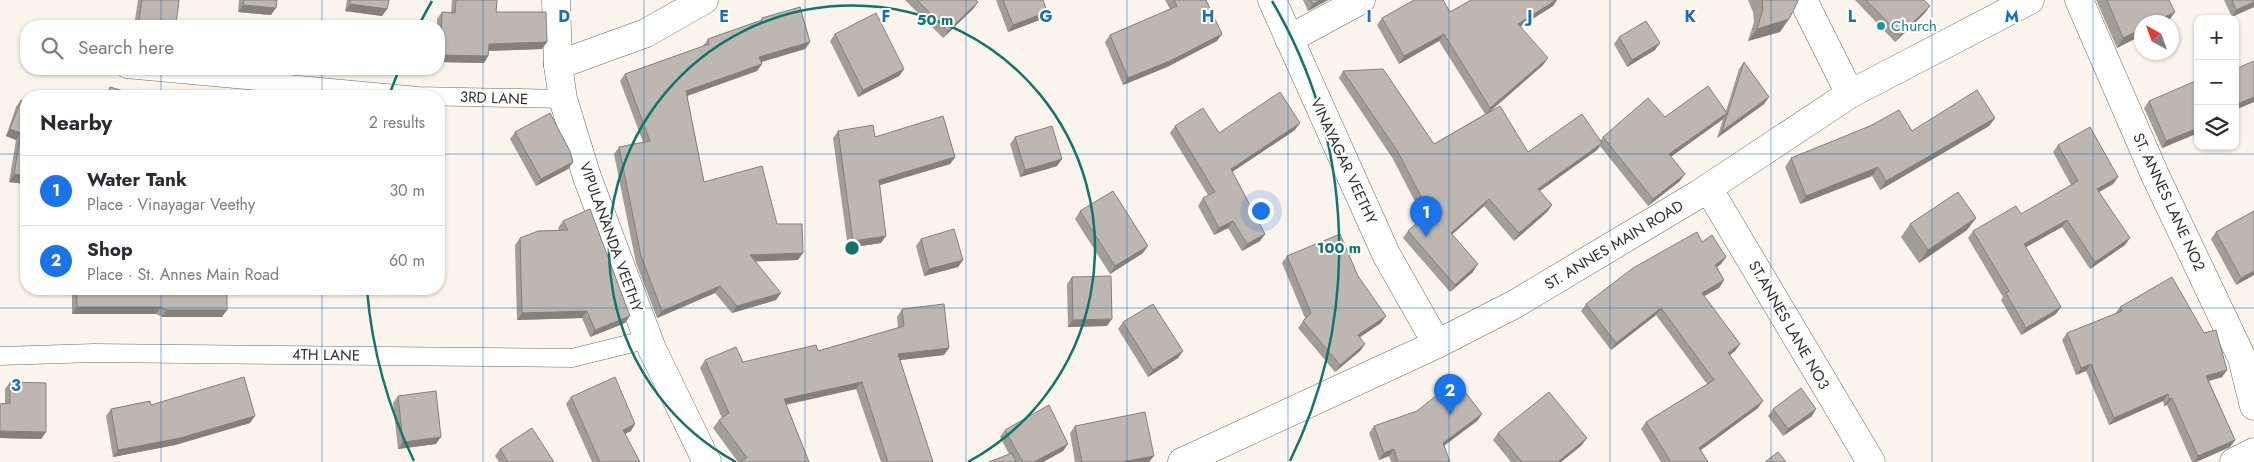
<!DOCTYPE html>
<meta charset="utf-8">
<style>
:root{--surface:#fff;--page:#f7f7f7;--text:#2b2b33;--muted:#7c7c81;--line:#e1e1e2;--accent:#1a73e8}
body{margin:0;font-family:Jost,sans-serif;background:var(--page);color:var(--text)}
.controls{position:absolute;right:15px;top:15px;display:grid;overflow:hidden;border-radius:10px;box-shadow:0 1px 4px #0004}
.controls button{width:45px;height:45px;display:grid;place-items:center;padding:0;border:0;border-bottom:1px solid var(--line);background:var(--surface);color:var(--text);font:25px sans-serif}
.compass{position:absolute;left:2134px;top:15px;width:45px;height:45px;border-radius:50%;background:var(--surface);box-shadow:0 1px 4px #0004;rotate:319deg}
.you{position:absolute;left:1260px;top:210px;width:18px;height:18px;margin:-12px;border:4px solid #fff;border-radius:50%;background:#1a73e8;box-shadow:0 0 0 8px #1a73e833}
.badge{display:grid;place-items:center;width:32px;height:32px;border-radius:50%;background:var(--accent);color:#fff;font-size:16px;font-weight:700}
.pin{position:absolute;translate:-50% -41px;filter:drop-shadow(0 1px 2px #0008)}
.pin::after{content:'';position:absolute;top:26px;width:18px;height:15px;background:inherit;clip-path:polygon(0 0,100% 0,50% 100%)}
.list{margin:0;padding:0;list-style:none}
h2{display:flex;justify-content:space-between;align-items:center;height:65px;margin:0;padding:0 20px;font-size:21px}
h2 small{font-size:16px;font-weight:400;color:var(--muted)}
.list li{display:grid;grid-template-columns:32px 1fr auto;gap:15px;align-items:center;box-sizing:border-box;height:70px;padding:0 20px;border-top:1px solid var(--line)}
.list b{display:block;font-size:19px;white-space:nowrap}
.list p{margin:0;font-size:16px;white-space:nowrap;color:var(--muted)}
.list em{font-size:16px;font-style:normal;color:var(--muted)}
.icon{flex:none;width:28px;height:28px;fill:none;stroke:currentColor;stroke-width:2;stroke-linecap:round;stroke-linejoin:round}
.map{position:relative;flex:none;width:2254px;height:462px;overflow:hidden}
.search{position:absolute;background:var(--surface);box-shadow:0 1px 4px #0004;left:20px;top:20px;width:425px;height:55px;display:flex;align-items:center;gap:12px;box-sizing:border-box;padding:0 18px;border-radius:20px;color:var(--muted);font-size:19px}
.panel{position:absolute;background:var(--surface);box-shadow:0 1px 4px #0004;left:20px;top:90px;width:425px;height:205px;border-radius:20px}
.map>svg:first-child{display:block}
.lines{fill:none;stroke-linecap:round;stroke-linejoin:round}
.service-casing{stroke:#6e6962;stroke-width:19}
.minor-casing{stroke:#6e6962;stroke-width:29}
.tertiary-casing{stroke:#6e6962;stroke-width:29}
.service{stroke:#fff;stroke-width:18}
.minor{stroke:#fff;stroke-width:28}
.tertiary{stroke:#fff;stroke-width:28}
.wall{fill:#a39d98}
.shaded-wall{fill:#85807c}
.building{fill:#beb7b1;stroke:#85807c}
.grid{fill:none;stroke:#1a6dbb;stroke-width:1;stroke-opacity:0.55}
.ring{fill:none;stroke:#0f766e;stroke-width:2.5}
.culture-dot{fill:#0f9aa8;stroke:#fff;stroke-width:2}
.labels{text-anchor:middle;stroke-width:4;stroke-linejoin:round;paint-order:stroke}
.culture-label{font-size:15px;fill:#0d838f;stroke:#fff;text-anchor:start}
.street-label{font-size:15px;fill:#312e2c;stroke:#fff}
.grid-label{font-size:16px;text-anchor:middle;font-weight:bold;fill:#1a6dbb;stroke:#fff;stroke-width:4;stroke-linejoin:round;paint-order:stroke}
.centre{fill:#0f766e;stroke:#fff;stroke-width:2.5}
.ring-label{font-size:15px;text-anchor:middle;font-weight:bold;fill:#0f766e;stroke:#fff;stroke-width:4;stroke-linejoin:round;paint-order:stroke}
</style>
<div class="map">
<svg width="2254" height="462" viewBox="0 0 2254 462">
<rect width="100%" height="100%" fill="#fbf4ec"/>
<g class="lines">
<defs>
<g id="service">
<polyline points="126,69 418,96 563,99"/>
<polyline points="0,356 94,353 572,358 649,339"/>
</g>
<g id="minor">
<polyline points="556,0 558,65 563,99 587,177 652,349 707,462"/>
<polyline points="1272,0 1386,254 1437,344"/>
<polyline points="1803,0 1850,94"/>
<polyline points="2079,0 2155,175 2242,358 2254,406"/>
<polyline points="1289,39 1361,0"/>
<polyline points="558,65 646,33 704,0"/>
<polyline points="1708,188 1871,462"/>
<polyline points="2234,462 2254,452"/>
</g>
<polyline id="tertiary" points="1182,462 1437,344 1515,304 1699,194 1850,94 2030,0"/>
</defs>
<use href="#service" class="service-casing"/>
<use href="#minor" class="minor-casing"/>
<use href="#tertiary" class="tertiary-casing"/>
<use href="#service" class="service"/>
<use href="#minor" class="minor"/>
<use href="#tertiary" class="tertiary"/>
</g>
<g class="wall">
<polygon points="138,0 179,0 176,25 175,26 134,26"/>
<polygon points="239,0 277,0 271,15 238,12"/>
<polygon points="347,0 389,0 387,9 382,16 345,11"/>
<polygon points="452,0 497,0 496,12 547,42 542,49 489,51 488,56 484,63 439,62 439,26 437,26 437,19 442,12 451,13"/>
<polygon points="905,0 976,0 978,2 973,9 943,38"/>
<polygon points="996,0 1043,0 1047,12 1042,19 1008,32"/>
<polygon points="1165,0 1206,0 1222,34 1217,41 1167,67 1123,85 1105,42 1110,35 1170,9"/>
<polygon points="1303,0 1328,0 1308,11"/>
<polygon points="1471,0 1557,0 1553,6 1521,26 1543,65 1489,112 1528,152 1600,141 1603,137 1665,117 1726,111 1739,69 1744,62 1769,97 1764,104 1717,138 1723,119 1671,157 1680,181 1648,206 1600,146 1597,150 1539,191 1552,205 1547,212 1514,241 1484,206 1452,234 1473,272 1450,292 1403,238 1408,231 1423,217 1393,159 1339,78 1343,71 1434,144 1485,114 1439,41 1399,64 1377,25 1382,18 1450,12"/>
<polygon points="1748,0 1798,0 1780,32 1748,41 1754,22 1753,12"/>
<polygon points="1855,0 1924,0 1925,13 1895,42"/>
<polygon points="2096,0 2169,0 2168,22 2142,22 2142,35 2117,48"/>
<polygon points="2224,0 2254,0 2232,17"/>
<polygon points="762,18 810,42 805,49 761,62 762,64 757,71 687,96 704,182 777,224 798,260 756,261 776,300 732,313 715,293 657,318 636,263 614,154 619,147 643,142 620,81 625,74 703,46 708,39 760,21"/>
<polygon points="835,34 904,69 899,76 858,97 830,41"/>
<polygon points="1619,37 1655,50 1627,67 1614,44"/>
<polygon points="110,87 140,96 105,96"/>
<polygon points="21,100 26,184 9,182 16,140 6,136 16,107"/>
<polygon points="2149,101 2198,133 2162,148 2144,108"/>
<polygon points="1995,118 1989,126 1880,190 1872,176 1800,204 1785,167 1791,158 1912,131"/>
<polygon points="1175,126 1219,133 1295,130 1232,172 1265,234 1260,241 1242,251 1228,228 1214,235 1198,206 1203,198 1208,195 1170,133"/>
<polygon points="838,131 875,137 955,157 950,164 879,185 881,243 848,248 833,138"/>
<polygon points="515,132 573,162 568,169 536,186 510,139"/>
<polygon points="1015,137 1062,159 1057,166 1020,177 1010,144"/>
<polygon points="2058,145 2118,177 2113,184 2099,192 2125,245 2090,269 2062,227 2026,247 2056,314 2021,335 2001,300 2003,297 1968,238 1973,231 2021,214 2071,185 2053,152"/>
<polygon points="1080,211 1143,253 1110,274 1075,219"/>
<polygon points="2254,211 2254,275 2236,285 2211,239 2216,232"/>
<polygon points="1976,218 1967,230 1919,263 1901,237 1910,224"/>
<polygon points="563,221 625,323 590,337 582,318 517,320 515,245 520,238 559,230 558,228"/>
<polygon points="921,239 963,260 958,267 924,276 916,246"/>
<polygon points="1702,242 1726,257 1721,264 1717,267 1724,280 1719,288 1704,296 1740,344 1735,351 1730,355 1758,408 1701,450 1708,462 1661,462 1641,429 1646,422 1707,384 1656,315 1611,350 1581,311 1586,304"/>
<polygon points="1287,256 1358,276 1381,323 1359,337 1365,344 1360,351 1335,372 1298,328 1303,321 1305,318 1282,263"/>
<polygon points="1072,277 1107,326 1068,327 1067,284"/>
<polygon points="72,289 227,289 222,317 162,317 156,314 72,314"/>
<polygon points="2120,307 2204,333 2227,370 2222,377 2209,381 2235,440 2230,447 2196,462 2192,462 2167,405 2164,406 2163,401 2109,425 2086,371 2076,375 2062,340 2067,333 2115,314"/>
<polygon points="902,309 944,355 900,360 933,462 881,462 856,389 786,405 809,462 738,462 713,428 719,420 722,418 700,368 705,360 743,362 818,351 898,328 897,317"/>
<polygon points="1123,322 1183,351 1178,358 1148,377 1118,329"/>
<polygon points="10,382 46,432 41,439 0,438 0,404 5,403 5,389"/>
<polygon points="398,396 436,444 398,449 393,403"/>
<polygon points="571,397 631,431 625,434 640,462 592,462 566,404"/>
<polygon points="151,405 250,423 175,445 113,457 106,416 111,409"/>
<polygon points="1773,409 1812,416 1783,436 1768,416"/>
<polygon points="1482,414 1477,421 1444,446 1450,462 1391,462 1389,456 1379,460 1369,433 1374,426"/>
<polygon points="1075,426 1149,462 1075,462 1070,433"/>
<polygon points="1005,430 1068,444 1063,451 1043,462 989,462 1009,454 1000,437"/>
<polygon points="1498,433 1582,445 1561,462 1511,462 1493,440"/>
<polygon points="500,449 554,462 499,462 495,456"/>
</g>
<g class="shaded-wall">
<polygon points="1320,0 1328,0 1308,11 1313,4"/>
<polygon points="1556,0 1557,0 1553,6 1513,31 1518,24"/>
<polygon points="978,2 973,9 943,38 948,31"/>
<polygon points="2254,2 2254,7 2232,17 2236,10"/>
<polygon points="350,4 387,9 382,16 345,11"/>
<polygon points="243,5 276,8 271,15 238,12"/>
<polygon points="1930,6 1925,13 1895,42 1900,35"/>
<polygon points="1047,12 1042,19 1008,32 1013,25"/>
<polygon points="2175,12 2168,22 2155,22"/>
<polygon points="1789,19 1780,32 1748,41 1757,29"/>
<polygon points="139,21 176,25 175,26 135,26"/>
<polygon points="2142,29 2142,35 2117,48 2123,38"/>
<polygon points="1222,34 1217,41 1167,67 1123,85 1128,78"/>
<polygon points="1444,34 1439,41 1399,64 1404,56"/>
<polygon points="547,42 542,49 484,51 489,44"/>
<polygon points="810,42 805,49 754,64 759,57"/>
<polygon points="1660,43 1655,50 1627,67 1632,60"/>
<polygon points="440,55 488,56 484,63 439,62 439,57"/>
<polygon points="1548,58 1543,65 1486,115 1490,108"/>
<polygon points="762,64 757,71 681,98 686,91"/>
<polygon points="904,69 899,76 858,97 863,90"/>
<polygon points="1769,97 1764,104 1717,138 1722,131"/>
<polygon points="2254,97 2254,102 2235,110 2235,105"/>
<polygon points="1727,113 1722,120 1664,161 1669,154"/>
<polygon points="1995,118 1989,126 1880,190 1886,181"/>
<polygon points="1300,123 1295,130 1226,176 1231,169"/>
<polygon points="2198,128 2198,133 2162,148 2166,141"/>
<polygon points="10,129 21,133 16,140 6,136"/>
<polygon points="1602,143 1597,150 1533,196 1538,189"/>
<polygon points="955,157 950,164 874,187 879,180"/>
<polygon points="1062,159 1057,166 1020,177 1025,170"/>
<polygon points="573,162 568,169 536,186 541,179"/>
<polygon points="1878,167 1872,176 1800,204 1806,196"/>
<polygon points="14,174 26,176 26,184 9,182"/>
<polygon points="1685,174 1680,181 1648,206 1653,199"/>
<polygon points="2118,177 2113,184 2092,196 2097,189"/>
<polygon points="1489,199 1484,206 1446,240 1451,233"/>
<polygon points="1552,205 1547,212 1514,241 1519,233"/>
<polygon points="1976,218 1967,230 1919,263 1928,250"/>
<polygon points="2067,220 2062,227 2019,251 2024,244"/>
<polygon points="1233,221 1228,228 1214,235 1219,228"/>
<polygon points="1265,234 1260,241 1242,251 1247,244"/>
<polygon points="886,236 881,243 848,248 853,241"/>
<polygon points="2130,238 2125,245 2090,269 2095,262"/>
<polygon points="1148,246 1143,253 1110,274 1115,266"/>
<polygon points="803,253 798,260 745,262 750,255"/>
<polygon points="1726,257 1721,264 1710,272 1715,265"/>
<polygon points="963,260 958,267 924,276 929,269"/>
<polygon points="1478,264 1473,272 1450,292 1455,285"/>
<polygon points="2254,271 2254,275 2236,285 2241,278"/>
<polygon points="1724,280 1719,288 1697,300 1702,293"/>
<polygon points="720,286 715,293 657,318 662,311"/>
<polygon points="781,293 776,300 732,313 737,306"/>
<polygon points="77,307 161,307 156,314 72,314"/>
<polygon points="2061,307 2056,314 2021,335 2026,328"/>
<polygon points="1661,308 1656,315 1611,350 1616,343"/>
<polygon points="167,310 227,310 222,317 162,317"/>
<polygon points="587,311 582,318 517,320 522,313"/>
<polygon points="630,316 625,323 590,337 595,330"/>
<polygon points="1386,316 1381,323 1353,342 1358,335"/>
<polygon points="1112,319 1107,326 1068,327 1073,320"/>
<polygon points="1365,344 1360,351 1335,372 1340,365"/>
<polygon points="1740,344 1735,351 1723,360 1728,353"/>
<polygon points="949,348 944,355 892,361 898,354"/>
<polygon points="1183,351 1178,358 1148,377 1153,370"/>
<polygon points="2091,364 2086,371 2076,375 2081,368"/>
<polygon points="2227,370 2222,377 2201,383 2206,376"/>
<polygon points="862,382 856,389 778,406 784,399"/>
<polygon points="2168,394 2163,401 2109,425 2114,418"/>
<polygon points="2172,398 2167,405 2164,406 2169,399"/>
<polygon points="1763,401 1758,408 1694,455 1699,448"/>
<polygon points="1816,409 1812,416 1783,436 1788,429"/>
<polygon points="1482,414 1477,421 1438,450 1443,443"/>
<polygon points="255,416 250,423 175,445 113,457 118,450"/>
<polygon points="635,424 631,431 618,437 623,430"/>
<polygon points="0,431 46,432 41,439 0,438"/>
<polygon points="441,437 436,444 398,449 403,442"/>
<polygon points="1587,438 1582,445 1561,462 1558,462"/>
<polygon points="2235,440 2230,447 2196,462 2194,462 2198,456"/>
<polygon points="1068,444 1063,451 1043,462 1034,462"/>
<polygon points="1394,449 1389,456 1379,460 1384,453"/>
<polygon points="1154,456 1149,462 1121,462"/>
</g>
<g class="building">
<polygon points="142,0 179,0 176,25 139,21"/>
<polygon points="244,0 277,0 276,8 243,5"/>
<polygon points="350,0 389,0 387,9 350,4"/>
<polygon points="456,0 497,0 496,12 546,12 547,42 489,44 488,56 440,55 442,12 455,13"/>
<polygon points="917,0 976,0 978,2 948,31"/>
<polygon points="1003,0 1043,0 1047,12 1013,25"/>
<polygon points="1174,0 1206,0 1222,34 1172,60 1128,78 1110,35 1177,6"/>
<polygon points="1311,0 1320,0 1313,4"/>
<polygon points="1414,0 1443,0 1450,12 1471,0 1556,0 1518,24 1548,58 1490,108 1444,34 1404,56 1382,18"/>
<polygon points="1762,0 1798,0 1798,1 1789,19 1757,29 1763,9"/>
<polygon points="1866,0 1924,0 1930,6 1900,35"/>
<polygon points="2107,0 2169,0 2175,12 2155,22 2142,22 2142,29 2123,38"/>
<polygon points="2232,0 2254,0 2254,2 2236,10"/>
<polygon points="800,7 810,42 759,57 762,64 686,91 704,182 762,166 777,224 802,224 803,253 750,255 781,293 737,306 720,286 662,311 641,256 619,147 650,141 625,74 709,44 708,39 762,20 762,18"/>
<polygon points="876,13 904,69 863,90 835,34"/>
<polygon points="1646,21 1660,43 1632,60 1619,37"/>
<polygon points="2254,61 2254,97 2235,105 2235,69"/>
<polygon points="1744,62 1769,97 1722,131"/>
<polygon points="1383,69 1434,144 1500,106 1528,152 1582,114 1602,143 1538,189 1552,205 1519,233 1489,199 1451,233 1478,264 1455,285 1408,231 1429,212 1398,152 1343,71"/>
<polygon points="2198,80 2198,128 2166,141 2149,101"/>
<polygon points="1708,86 1727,113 1669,154 1685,174 1653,199 1603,137 1648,98 1665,117"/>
<polygon points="110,87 140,96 108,96"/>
<polygon points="1977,90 1995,118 1886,181 1878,167 1806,196 1791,158 1870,126 1899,110 1912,131"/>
<polygon points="1280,92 1300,123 1231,169 1265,234 1247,244 1233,221 1219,228 1203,198 1215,192 1175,126 1203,108 1219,133"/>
<polygon points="21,100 26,102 26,176 14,174 21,133 10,129"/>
<polygon points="550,113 570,151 573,162 541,179 515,132"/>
<polygon points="943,116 955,157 879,180 886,236 853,241 838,131 873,125 875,137"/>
<polygon points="1052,126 1062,159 1025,170 1015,137"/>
<polygon points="2090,127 2118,177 2097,189 2130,238 2095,262 2067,220 2024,244 2061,307 2026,328 2006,293 2009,291 1973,231 2016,206 2021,214 2078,181 2058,145"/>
<polygon points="1113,191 1148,246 1115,266 1080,211"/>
<polygon points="1958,192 1976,218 1928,250 1910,224"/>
<polygon points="590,209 630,316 595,330 587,311 522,313 520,238 538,231 568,230 563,221"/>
<polygon points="2254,211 2254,271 2241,278 2216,232"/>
<polygon points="954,229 963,260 929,269 921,239"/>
<polygon points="1697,232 1702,242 1712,235 1726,257 1715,265 1724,280 1702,293 1740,344 1728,353 1763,401 1699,448 1708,462 1671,462 1646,422 1714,380 1661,308 1616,343 1586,304 1633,268"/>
<polygon points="1340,234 1358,276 1386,316 1358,335 1365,344 1340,365 1303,321 1311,313 1287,256"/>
<polygon points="1111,276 1112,319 1073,320 1072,277"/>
<polygon points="2172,277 2204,333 2216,330 2227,370 2206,376 2235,440 2198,456 2172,398 2169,399 2168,394 2114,418 2091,364 2081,368 2067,333 2122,311 2120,307"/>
<polygon points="77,289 227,289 227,310 167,310 161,307 77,307"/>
<polygon points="944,304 949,348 898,354 933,462 888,462 862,382 784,399 809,462 739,462 747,458 719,420 729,413 705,360 736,347 743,362 816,345 818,351 904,326 902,309"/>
<polygon points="1153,304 1183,351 1153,370 1123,322"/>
<polygon points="244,377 255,416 180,438 118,450 111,409 150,401 151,405"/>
<polygon points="615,377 635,424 623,430 640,462 600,462 571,397"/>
<polygon points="1456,380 1482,414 1443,443 1450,462 1398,462 1394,449 1384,453 1374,426 1417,411"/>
<polygon points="10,382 46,383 46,432 0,431 0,404 10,403"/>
<polygon points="1801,388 1816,409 1788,429 1773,409"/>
<polygon points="436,391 441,437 403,442 398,396"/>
<polygon points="1549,392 1587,438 1559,461 1559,462 1522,462 1498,433"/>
<polygon points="1049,405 1068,444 1034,462 1023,462 1005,430"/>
<polygon points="1145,412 1154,456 1121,462 1082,462 1075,426"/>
<polygon points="532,428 554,462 508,462 500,449"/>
<polygon points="1778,452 1786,462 1765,462"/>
<polygon points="1012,453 1016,462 989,462"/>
</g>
<path class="grid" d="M 161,0 L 161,26M 322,0 L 322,26M 483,0 L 483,462M 644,0 L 644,462M 805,0 L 805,462M 966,0 L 966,462M 1127,0 L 1127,462M 1288,0 L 1288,462M 1449,0 L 1449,462M 1610,0 L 1610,462M 1771,0 L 1771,462M 1932,0 L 1932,462M 2093,0 L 2093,462M 161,69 L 161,96M 322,69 L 322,96M 0,154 L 26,154M 439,154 L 2254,154M 161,289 L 161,462M 322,289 L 322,462M 0,308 L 2254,308"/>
<g class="ring">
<path d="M736 462A243 243 0 1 1 968 462"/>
<path d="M414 461A487 487 0 0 1 367 290M390 93A487 487 0 0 1 399 70M420 23A487 487 0 0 1 432 1M1272 1A487 487 0 0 1 1290 461"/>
</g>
<circle class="culture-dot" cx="1881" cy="26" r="5"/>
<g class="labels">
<g class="culture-label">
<text x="1891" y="31">Church</text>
</g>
<g class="street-label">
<text transform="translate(494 98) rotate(2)" y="5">3RD LANE</text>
<text transform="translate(1344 161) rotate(65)" y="5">VINAYAGAR VEETHY</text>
<text transform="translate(2169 202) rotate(65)" y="5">ST. ANNES LANE NO2</text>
<text transform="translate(611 237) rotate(70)" y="5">VIPULANANDA VEETHY</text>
<text transform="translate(1614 245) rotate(-31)" y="5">ST. ANNES MAIN ROAD</text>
<text transform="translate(1789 325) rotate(60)" y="5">ST.ANNES LANE NO3</text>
<text transform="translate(326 355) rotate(1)" y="5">4TH LANE</text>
</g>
</g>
<g class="grid-label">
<text x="564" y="22">D</text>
<text x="724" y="22">E</text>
<text x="886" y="22">F</text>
<text x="1046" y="22">G</text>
<text x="1208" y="22">H</text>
<text x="1369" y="22">I</text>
<text x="1530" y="22">J</text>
<text x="1690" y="22">K</text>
<text x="1852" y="22">L</text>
<text x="2012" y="22">M</text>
<text x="16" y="391">3</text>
</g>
<circle cx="852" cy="248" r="8" class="centre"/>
<g class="ring-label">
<text x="935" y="25">50 m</text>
<text x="1339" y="253">100 m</text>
</g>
</svg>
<div class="controls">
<button>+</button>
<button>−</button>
<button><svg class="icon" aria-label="layers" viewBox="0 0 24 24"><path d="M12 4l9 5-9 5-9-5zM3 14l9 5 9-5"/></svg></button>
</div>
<svg class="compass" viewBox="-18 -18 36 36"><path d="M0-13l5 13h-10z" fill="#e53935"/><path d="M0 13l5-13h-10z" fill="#7c7c81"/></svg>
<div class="you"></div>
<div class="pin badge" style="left:1426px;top:237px">1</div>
<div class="pin badge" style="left:1450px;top:415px">2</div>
<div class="search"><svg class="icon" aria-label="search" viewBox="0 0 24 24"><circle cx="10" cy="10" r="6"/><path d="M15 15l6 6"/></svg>Search here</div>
<section class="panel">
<h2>Nearby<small>2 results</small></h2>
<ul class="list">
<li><span class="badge">1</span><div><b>Water Tank</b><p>Place · Vinayagar Veethy</p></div><em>30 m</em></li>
<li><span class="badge">2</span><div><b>Shop</b><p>Place · St. Annes Main Road</p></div><em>60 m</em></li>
</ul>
</section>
</div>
